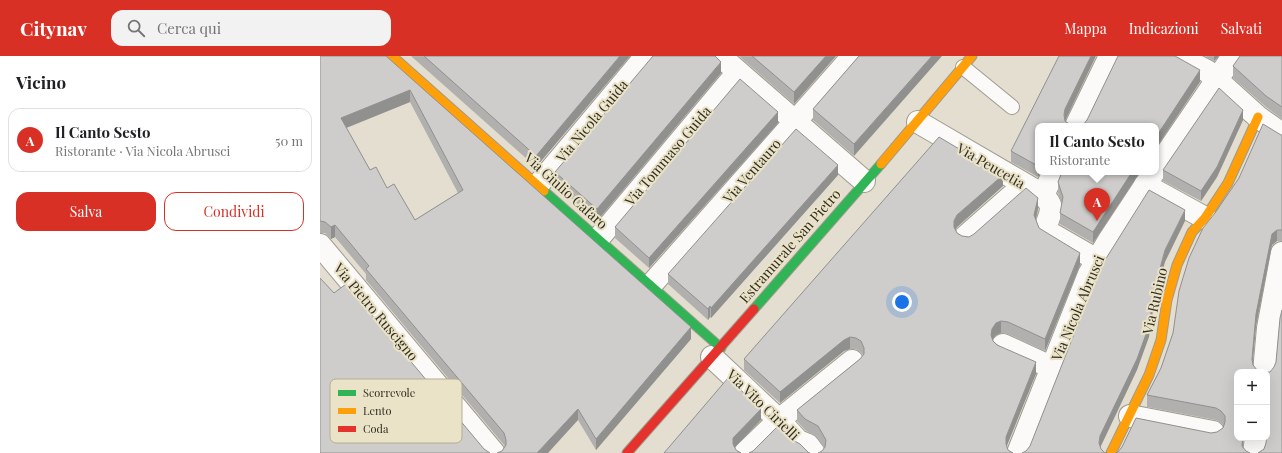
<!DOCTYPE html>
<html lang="it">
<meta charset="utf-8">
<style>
:root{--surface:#fff;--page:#f2f2f2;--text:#202124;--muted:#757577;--line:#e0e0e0;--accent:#d93025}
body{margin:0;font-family:"Playfair Display",serif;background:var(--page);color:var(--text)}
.controls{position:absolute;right:12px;bottom:12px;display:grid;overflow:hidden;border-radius:8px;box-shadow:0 4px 16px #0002}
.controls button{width:36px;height:36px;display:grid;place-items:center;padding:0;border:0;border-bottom:1px solid var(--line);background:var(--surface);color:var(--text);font:20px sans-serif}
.you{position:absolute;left:582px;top:246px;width:14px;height:14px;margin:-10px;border:3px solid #fff;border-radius:50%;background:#1a73e8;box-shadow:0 0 0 6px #1a73e833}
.badge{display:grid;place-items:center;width:26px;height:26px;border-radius:50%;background:var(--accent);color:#fff;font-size:13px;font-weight:700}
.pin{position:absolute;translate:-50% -33px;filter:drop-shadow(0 1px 2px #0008)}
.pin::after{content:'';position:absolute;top:21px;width:14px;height:12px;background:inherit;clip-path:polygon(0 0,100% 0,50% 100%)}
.popup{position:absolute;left:715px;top:67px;width:124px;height:52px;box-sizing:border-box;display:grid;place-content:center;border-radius:8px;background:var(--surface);filter:drop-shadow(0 1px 3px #0005);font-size:13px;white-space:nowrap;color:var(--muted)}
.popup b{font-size:15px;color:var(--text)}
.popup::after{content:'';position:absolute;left:50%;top:100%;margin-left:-8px;border:8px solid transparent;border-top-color:var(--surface)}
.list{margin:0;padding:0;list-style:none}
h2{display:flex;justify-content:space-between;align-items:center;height:52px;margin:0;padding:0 16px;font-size:17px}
h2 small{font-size:13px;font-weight:400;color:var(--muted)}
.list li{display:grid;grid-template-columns:26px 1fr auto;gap:12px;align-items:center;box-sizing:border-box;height:64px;margin:0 8px 8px;padding:0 8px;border:1px solid var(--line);border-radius:12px}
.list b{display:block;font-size:15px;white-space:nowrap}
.list p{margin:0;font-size:13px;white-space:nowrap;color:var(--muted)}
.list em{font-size:13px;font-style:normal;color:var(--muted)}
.actions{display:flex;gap:8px;padding:12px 16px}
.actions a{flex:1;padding:9px 0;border:1px solid var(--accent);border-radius:12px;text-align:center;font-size:14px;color:var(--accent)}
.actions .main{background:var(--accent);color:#fff}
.icon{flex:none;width:22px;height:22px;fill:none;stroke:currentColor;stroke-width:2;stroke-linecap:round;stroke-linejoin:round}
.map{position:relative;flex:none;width:962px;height:397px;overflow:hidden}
header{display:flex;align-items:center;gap:24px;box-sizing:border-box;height:56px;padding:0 20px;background:var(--accent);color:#fff}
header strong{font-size:19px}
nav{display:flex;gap:22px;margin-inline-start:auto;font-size:14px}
.search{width:280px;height:36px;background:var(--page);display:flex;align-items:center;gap:10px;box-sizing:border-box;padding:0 14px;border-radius:12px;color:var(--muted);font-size:15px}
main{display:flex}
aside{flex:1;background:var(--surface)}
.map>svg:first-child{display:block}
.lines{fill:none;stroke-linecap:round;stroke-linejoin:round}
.lane-casing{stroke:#9f9b8f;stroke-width:16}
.street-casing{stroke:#9f9b8f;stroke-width:24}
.fast-casing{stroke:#9f9b8f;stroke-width:11}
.slow-casing{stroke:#9f9b8f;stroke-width:11}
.jam-casing{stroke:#9f9b8f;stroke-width:11}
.lane{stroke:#fbfaf8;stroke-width:14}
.street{stroke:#fbfaf8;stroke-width:22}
.fast{stroke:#30b455;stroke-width:9}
.slow{stroke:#ff9f0a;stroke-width:9}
.jam{stroke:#e5322d;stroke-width:9}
.wall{fill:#b1b0af;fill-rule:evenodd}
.shaded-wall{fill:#90908e}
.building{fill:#cecdcb;stroke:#90908e;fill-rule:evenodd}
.labels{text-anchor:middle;stroke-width:4;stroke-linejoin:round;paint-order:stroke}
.street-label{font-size:14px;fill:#302d22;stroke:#ebe3c7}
.key{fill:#ebe3c7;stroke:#b3ac96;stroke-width:1}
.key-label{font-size:11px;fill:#302d22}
</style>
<header>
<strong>Citynav</strong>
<div class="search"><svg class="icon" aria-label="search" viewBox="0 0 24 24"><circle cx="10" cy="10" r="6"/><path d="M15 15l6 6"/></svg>Cerca qui</div>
<nav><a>Mappa</a><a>Indicazioni</a><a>Salvati</a></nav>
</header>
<main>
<aside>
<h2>Vicino<small></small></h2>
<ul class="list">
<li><span class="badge">A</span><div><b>Il Canto Sesto</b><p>Ristorante · Via Nicola Abrusci</p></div><em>50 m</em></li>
</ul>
<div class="actions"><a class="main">Salva</a><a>Condividi</a></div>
</aside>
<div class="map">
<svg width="962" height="397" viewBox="0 0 962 397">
<rect width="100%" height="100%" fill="#e3decf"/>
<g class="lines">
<defs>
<polyline id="lane" points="643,11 692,51"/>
<g id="street">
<polyline points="400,0 544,125"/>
<polyline points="858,0 887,15 938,61 962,78"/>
<path d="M 598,66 L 723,139 C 735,151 731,155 726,170 L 730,177 L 777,204"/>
<polyline points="756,70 790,0"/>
<polyline points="836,113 913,0"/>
<polyline points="218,129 326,0"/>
<polyline points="825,129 885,162"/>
<polyline points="723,139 734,116"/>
<polyline points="646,180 704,129"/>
<polyline points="278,183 418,16"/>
<polyline points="0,189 174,397"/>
<polyline points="331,229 533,0"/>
<polyline points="683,289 733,312"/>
<polyline points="392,301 459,364 478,385 488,389 494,397"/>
<polyline points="944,316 948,272 962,197"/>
<polyline points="810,360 893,376"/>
<polyline points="425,397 459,364 532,305"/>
<polyline points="698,397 769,218 789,184 834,116"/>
<polyline points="934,397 936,382"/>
</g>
<g id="fast">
<polyline points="224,135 401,292"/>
<polyline points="434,253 561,108"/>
</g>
<g id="slow">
<polyline points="72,0 224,135"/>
<polyline points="561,108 652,0"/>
<polyline points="791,397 829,319 841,284 847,244 857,209 872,176 885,162 908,127 938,61"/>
</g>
<polyline id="jam" points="307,397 434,253"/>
</defs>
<use href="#lane" class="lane-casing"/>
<use href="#street" class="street-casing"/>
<use href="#fast" class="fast-casing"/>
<use href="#slow" class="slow-casing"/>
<use href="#jam" class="jam-casing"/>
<use href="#lane" class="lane"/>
<use href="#street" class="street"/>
<use href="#fast" class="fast"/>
<use href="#slow" class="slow"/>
<use href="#jam" class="jam"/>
</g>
<g class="wall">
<path d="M 0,0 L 66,0 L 371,283 L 276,394 L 258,364 L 182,395 L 185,391 L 184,389 L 46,224 L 46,218 L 15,181 L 11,183 L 5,177 L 0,177 ZM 90,46 L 138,137 L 95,164 L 67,132 L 50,114 L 26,72 Z"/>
<polygon points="91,0 310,0 216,111"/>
<polygon points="419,0 516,0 474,48"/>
<polygon points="539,0 534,100 493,64 493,53"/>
<polygon points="885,0 899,0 894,5"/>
<polygon points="962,0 962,63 946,51 913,22 913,10"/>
<polygon points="401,17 277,165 235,128 235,116"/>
<polygon points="923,64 897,121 881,145 843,125 843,114"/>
<polygon points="458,67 329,212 295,182 295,171"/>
<polygon points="718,70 718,121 691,106 691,95"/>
<polygon points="961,79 962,79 962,185 957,185 952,189 936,270 932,308 917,316 924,382 923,391 891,377 897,376 903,372 904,370 901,367 896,364 827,351 827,339 841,312 895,157"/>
<polygon points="742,116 820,116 773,187 740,168 740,157 742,148 738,137 738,126"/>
<polygon points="518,119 391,262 390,261 388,264 348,228 348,218"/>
<polygon points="683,130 637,171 635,174 637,177 642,180 649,181 718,153 716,164 719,172 760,209 725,295 688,278 681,277 676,279 672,283 673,285 716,318 502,395 504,392 498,382 485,374 477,365 477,354 540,303 543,299 541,297 536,293 530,293 524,295 460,347 424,314 424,303"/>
</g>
<g class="shaded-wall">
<polygon points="300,0 310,0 216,111 216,100"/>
<polygon points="506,0 516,0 474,48 474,36"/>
<polygon points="612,0 622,0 534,100 534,88"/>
<polygon points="771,0 776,0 745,65 744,59 745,53"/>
<polygon points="894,0 899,0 894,5"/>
<polygon points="401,6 401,17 277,165 277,153"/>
<polygon points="880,14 880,26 836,92 836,81"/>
<polygon points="90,34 90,46 21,74 21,62"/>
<polygon points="923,54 923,64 897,121 881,145 881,135"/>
<polygon points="458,56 458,67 329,212 329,202"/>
<polygon points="518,109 518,119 391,262 391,252"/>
<polygon points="718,109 718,116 721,116 718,121"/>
<polygon points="812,116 820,116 773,187 773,176"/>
<polygon points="683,119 683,130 637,171 634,176 634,182 634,165 637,159"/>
<polygon points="718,142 718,153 714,171 714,159"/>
<polygon points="865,154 865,165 845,206 835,242 829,281 817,314 780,392 779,387 780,380 835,231 845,194"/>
<polygon points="15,169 15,181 11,183 11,171"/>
<polygon points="957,174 957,185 952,189 936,270 932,315 932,303 936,258 952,178"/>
<polygon points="760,197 760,209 725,295 725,283"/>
<polygon points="390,250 390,261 388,264 388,253"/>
<polygon points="681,265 681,277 676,279 672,284 671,279 672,273 676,267"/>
<polygon points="371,271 371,283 276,394 276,383"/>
<polygon points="530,281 530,293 524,295 460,347 460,336 524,284"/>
<polygon points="716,306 716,318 686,392 686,381"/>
<polygon points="258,353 258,364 228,397 217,397"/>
<polygon points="441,353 441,364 413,393 413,382"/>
</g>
<g class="building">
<path d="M 0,0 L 66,0 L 371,271 L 276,383 L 258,353 L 217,397 L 177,397 L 182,395 L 186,389 L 186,384 L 184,377 L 46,213 L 49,210 L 15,169 L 11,171 L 5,166 L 0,165 ZM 90,34 L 143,134 L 95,164 L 74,128 L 67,132 L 56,111 L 50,114 L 21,62 Z"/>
<polygon points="104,0 300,0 216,100"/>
<polygon points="333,0 395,0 401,6 277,153 235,116"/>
<polygon points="432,0 506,0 474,36"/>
<polygon points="539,0 612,0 534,88 493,53"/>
<polygon points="739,0 771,0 745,53 744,59 745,65 752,70 718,70 718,110 691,95"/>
<polygon points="798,0 855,0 880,14 836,81 836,70 760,70 763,69 767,64"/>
<polygon points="920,0 962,0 962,51 946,40 913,10"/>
<polygon points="420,23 458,56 329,202 295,171"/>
<polygon points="899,32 923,54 897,111 881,135 843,114"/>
<polygon points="943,68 961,79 962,79 962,174 957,174 952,178 936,258 932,303 933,309 937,314 941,316 917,316 917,382 923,382 922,390 926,395 930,397 795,397 798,396 802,391 816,362 891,377 897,376 903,372 905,366 905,360 901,355 896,352 827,339 841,312 853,277 859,235 869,202 883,172 895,157 919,122"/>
<polygon points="476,73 518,109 391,252 390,250 388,253 348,218"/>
<polygon points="619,81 683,119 637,159 634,165 634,171 637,177 642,180 649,181 654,178 706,132 718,142 714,159 719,172 760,197 725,283 688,266 681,265 676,267 672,273 671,279 673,285 677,289 716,306 686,381 686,388 688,394 693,397 498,397 502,395 505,391 506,384 498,370 485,363 477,354 540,303 544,298 544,292 541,285 536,282 530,281 524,284 460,336 424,303"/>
<polygon points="742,116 812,116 773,176 740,157 743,141 738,126"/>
<polygon points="829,134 865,154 845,194 835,231 829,270 817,303 780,380 779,387 781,393 785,397 787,397 702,397 706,395 710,390 780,212"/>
<polygon points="0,222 14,237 26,228 164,393 170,397 0,397"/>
<polygon points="962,254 962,397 938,397 944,393 946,387 948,366 947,365 947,316 950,316 954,311 956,306 960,262"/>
<polygon points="408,322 441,353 413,382 413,388 416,394 421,397 344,397"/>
<polygon points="458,370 469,382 480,388 489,397 490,397 429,397 433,395"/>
</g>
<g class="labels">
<g class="street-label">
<text transform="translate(272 65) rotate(-50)" y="5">Via Nicola Guida</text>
<text transform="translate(348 100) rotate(-50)" y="5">Via Tommaso Guida</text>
<text transform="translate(671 110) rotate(30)" y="5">Via Peucetia</text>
<text transform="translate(432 115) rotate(-49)" y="5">Via Ventauro</text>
<text transform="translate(246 135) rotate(42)" y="5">Via Giulio Cafaro</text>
<text transform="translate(470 190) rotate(-49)" y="5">Estramurale San Pietro</text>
<text transform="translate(835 245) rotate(-77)" y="5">Via Rubino</text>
<text transform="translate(758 252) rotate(-67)" y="5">Via Nicola Abrusci</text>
<text transform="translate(56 256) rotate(50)" y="5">Via Pietro Ruscigno</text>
<text transform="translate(443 349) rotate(44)" y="5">Via Vito Cirielli</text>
</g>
</g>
<rect x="10" y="323" width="132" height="64" rx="6" class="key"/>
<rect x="18" y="334" width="18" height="6" fill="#30b455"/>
<rect x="18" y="352" width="18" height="6" fill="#ff9f0a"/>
<rect x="18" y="370" width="18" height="6" fill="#e5322d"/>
<g class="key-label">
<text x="43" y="341">Scorrevole</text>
<text x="43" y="359">Lento</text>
<text x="43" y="377">Coda</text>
</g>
</svg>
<div class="controls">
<button>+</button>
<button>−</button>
</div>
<div class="you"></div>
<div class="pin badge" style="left:777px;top:165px">A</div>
<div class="popup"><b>Il Canto Sesto</b>Ristorante</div>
</div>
</main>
